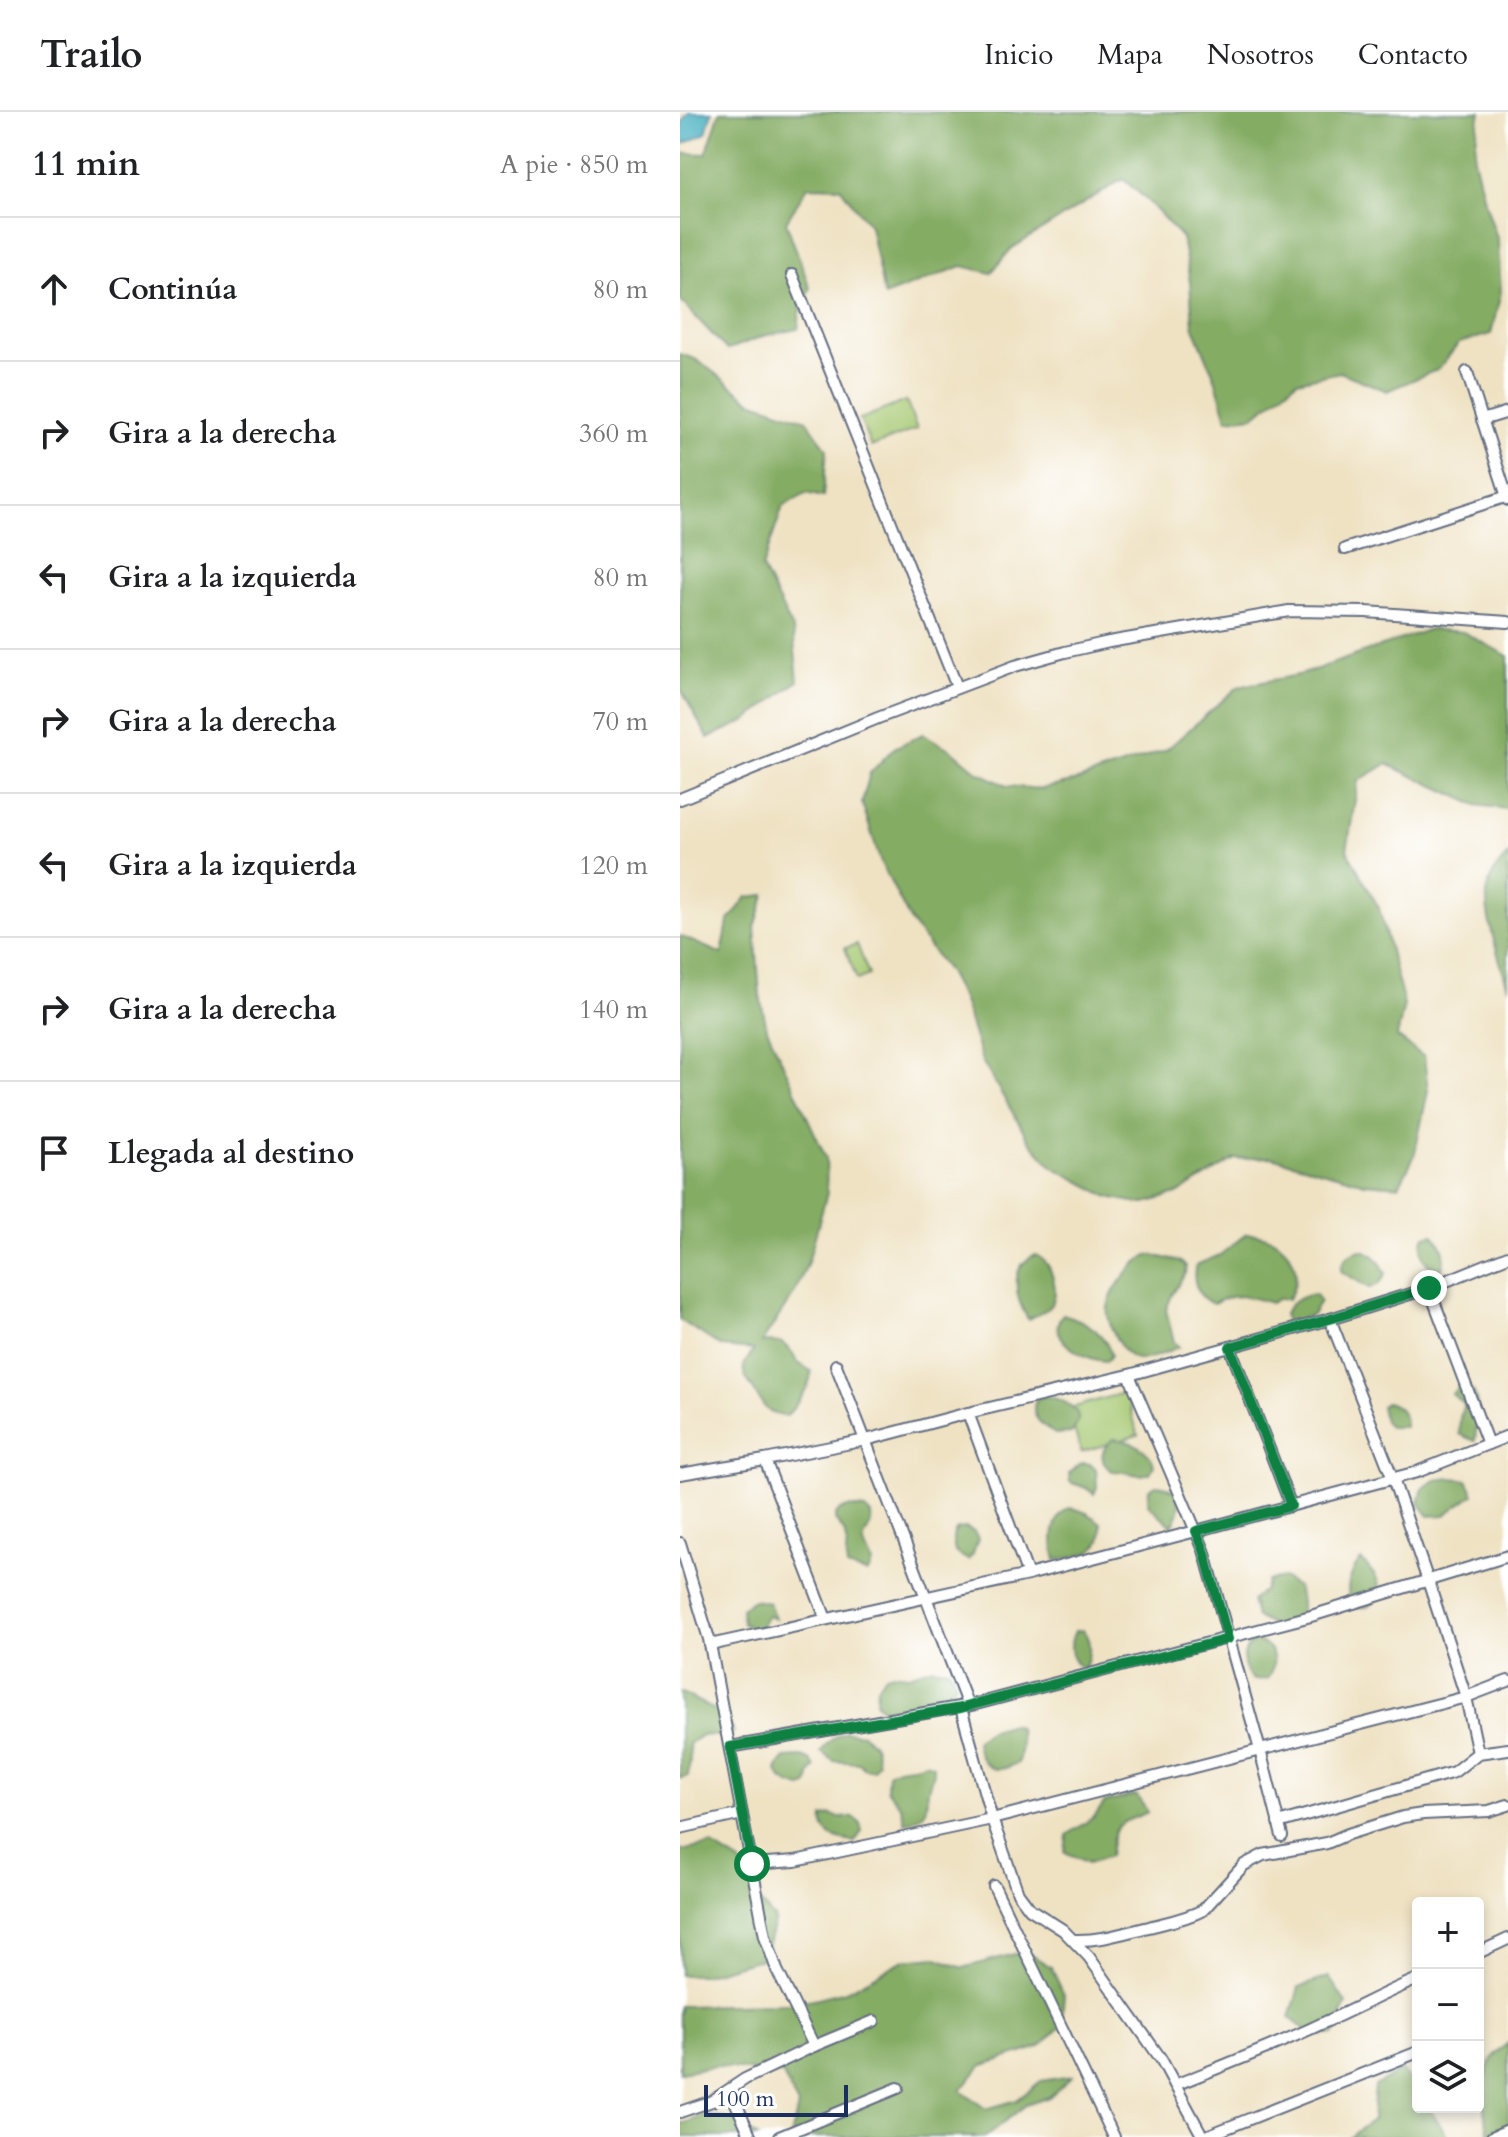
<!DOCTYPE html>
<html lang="es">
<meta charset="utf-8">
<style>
:root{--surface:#fff;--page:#f6f6f6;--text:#202124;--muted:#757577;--line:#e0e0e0}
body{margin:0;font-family:Cardo,serif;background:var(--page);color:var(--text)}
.controls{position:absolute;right:24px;bottom:24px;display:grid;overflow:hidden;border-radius:8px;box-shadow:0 4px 12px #0003}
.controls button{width:72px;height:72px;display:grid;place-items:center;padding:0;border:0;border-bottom:2px solid var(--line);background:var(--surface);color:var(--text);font:40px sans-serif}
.scale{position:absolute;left:24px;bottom:20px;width:144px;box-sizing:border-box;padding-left:8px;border:4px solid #1b2f5e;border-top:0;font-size:22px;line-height:28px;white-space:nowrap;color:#1b2f5e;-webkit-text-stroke:6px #fff;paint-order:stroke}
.stop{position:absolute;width:24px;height:24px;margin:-18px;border:6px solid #0b8043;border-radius:50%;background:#fff}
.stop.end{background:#0b8043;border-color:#fff;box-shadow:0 2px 8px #0008}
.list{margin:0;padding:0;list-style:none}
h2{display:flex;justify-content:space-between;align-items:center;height:104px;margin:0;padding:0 32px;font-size:34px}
h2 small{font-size:26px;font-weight:400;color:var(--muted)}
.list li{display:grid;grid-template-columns:52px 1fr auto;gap:24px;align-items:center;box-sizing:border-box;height:144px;padding:0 32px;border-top:2px solid var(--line)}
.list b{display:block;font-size:30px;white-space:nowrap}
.list em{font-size:26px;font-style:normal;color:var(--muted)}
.icon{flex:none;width:44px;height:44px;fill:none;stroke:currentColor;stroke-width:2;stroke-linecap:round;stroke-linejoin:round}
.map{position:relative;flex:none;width:828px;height:2025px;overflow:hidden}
header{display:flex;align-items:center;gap:48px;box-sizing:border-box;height:112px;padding:0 40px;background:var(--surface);border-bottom:2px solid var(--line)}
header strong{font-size:38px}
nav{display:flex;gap:44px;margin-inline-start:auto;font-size:28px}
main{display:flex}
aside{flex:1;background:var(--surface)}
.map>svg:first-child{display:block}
.green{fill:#a6c871;stroke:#607c68;stroke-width:2}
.forest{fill:#84ac63;stroke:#506e60;stroke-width:2}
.water{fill:#3eacbc;stroke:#2c6e8d;stroke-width:2}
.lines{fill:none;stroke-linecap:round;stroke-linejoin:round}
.minor-casing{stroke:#656e81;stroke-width:14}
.minor{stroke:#fff;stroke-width:10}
.route{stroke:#0b8043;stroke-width:10}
</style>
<header>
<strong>Trailo</strong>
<nav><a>Inicio</a><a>Mapa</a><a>Nosotros</a><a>Contacto</a></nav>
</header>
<main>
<aside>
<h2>11 min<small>A pie · 850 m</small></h2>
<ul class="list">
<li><svg class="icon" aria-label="ahead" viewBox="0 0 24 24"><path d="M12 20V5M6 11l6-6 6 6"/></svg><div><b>Continúa</b></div><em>80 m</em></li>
<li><svg class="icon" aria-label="right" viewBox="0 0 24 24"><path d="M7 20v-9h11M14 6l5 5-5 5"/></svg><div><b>Gira a la derecha</b></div><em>360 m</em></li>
<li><svg class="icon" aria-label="left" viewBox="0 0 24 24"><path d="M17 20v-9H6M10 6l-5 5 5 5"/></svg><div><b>Gira a la izquierda</b></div><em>80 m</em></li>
<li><svg class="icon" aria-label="right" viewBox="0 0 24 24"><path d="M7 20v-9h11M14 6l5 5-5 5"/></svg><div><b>Gira a la derecha</b></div><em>70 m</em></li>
<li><svg class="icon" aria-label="left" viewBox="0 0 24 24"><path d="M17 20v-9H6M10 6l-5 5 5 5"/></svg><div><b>Gira a la izquierda</b></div><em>120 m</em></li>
<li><svg class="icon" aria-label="right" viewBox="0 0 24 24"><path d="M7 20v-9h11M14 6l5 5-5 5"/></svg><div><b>Gira a la derecha</b></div><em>140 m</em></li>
<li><svg class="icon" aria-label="arrive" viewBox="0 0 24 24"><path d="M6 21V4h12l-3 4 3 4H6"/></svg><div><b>Llegada al destino</b></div></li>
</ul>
</aside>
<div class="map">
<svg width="828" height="2025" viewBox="0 0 828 2025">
<rect width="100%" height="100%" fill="#fff"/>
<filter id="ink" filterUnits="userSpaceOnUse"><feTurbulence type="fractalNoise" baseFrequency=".0125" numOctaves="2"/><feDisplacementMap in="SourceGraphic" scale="16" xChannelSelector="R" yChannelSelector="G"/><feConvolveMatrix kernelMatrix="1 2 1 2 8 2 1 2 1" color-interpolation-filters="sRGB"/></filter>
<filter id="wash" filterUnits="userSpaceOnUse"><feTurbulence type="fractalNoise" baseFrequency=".006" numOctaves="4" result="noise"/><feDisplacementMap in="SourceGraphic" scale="32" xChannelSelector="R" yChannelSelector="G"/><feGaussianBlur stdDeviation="1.8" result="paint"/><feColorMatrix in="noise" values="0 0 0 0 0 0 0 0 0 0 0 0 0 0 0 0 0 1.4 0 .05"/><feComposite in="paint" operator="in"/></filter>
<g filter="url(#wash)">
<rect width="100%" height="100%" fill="#efe2c3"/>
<g class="green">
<polygon points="226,289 237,317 191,335 180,307"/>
<polygon points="177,832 189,863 177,868 165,836"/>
<polygon points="446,1280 458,1323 401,1340 388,1297"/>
</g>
<g class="forest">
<polygon points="40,0 801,0 799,4 794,46 803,84 818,129 821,180 811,222 779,231 759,257 707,279 660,260 617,269 574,304 547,307 535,266 513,213 510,170 502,126 468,89 443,67 331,137 311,161 282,154 204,184 190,114 160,75 128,74 106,110 130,176 120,201 118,217 83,224 47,238 0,188 0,41 26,42"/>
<polygon points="0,242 15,247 28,256 71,289 127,308 147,337 143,385 126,381 103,394 82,456 113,518 118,569 66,609 28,626 0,576"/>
<polygon points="750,517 783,520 828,544 828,697 796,693 707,652 678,669 667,738 699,796 724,893 717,925 744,945 748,979 734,1045 719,1074 685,1071 591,1045 555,1047 497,1082 462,1092 429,1085 373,1055 350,1030 302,949 283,889 268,860 231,810 201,751 182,691 190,661 214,636 243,622 273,639 298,660 327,674 361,677 392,670 486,638 558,575 623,562"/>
<path d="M 828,743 L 828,876 C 821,850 802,800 808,775 C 810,763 820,751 828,743 Z"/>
<path d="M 85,783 L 75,815 L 80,884 L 87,917 L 146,1046 L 147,1081 L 128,1150 L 115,1180 L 82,1230 L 102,1231 L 111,1239 L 117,1250 L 131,1259 C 131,1276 117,1291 107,1304 C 88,1304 82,1293 74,1278 C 70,1270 62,1265 64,1255 C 65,1249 71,1243 74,1238 L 42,1235 L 0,1208 L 0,824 L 42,842 L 48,810 L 67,785 Z"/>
<path d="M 566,1122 C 602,1120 630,1154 608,1187 L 598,1187 L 591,1191 C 572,1185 551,1179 534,1192 C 518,1187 511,1169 516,1153 L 540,1143 Z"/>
<path d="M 753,1122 C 764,1135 768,1142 761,1159 L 748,1153 C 742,1143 740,1135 745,1124 Z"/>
<path d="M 682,1138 C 696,1142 699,1149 706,1161 C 702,1170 698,1174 689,1176 L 661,1159 C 662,1146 669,1140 682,1138 Z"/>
<path d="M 356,1143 C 365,1148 369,1153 372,1163 C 380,1188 372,1198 348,1207 C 335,1187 328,1153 356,1143 Z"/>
<path d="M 471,1143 L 499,1149 L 506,1154 L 505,1162 L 492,1183 L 486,1198 L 494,1230 L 499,1235 C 487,1239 470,1249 457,1247 C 442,1245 425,1209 428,1195 C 431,1178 454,1147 471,1143 Z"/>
<path d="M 636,1182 L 640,1189 L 632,1203 L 601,1215 L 606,1210 L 604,1202 C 611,1189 622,1183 636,1182 Z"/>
<path d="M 383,1202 C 404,1208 425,1220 431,1243 L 427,1249 C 406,1249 362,1226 383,1202 Z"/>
<polygon points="782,1270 794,1280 798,1296 795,1329 779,1322 780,1306 784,1292 772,1282"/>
<path d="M 364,1284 C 383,1287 411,1298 391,1321 L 375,1322 C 361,1312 349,1305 356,1287 Z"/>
<path d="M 707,1290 C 719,1294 726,1301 725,1315 L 710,1315 L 704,1309 L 701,1294 Z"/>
<path d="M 433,1327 C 450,1328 469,1336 474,1353 L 470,1361 C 456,1366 445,1358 432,1359 C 418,1348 420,1338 433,1327 Z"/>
<polygon points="401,1351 410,1352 416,1358 417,1375 414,1382 406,1376 390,1370 389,1362"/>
<polygon points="772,1366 787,1368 794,1382 765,1403 749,1404 739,1391 743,1376 756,1368"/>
<path d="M 476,1373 C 501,1374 505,1396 492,1414 L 468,1392 L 469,1377 Z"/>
<path d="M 168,1395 L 185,1397 L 191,1403 C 193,1418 183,1420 184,1430 C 184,1437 190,1444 192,1451 L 189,1459 L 186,1461 L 167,1455 C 162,1429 176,1432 155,1408 L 155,1404 L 160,1398 Z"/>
<path d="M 389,1396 C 401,1397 412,1403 421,1411 C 426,1443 400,1444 376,1448 C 371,1430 371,1406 389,1396 Z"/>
<path d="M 286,1416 L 294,1420 L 298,1427 L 293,1442 L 288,1448 L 275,1440 C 273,1431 271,1424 277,1417 Z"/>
<path d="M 681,1448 C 692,1458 709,1478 693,1491 C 690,1494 686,1496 682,1495 C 658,1493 670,1458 681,1448 Z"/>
<polygon points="604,1466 617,1475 621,1490 621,1507 592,1513 576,1505 572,1489 584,1478 588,1469"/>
<polygon points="73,1488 89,1491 95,1506 87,1504 78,1518 63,1512 61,1497"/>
<path d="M 403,1518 C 413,1531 409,1543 405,1557 C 390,1553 388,1532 395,1519 Z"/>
<path d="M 575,1529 C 595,1533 598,1552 587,1567 L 573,1568 C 560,1557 560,1537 575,1529 Z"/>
<path d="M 252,1555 L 269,1557 L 276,1571 C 266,1595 238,1599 215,1602 L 210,1596 L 202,1596 L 196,1591 L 197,1575 L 205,1563 L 212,1561 L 229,1563 Z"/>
<polygon points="0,1580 46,1604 54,1620 38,1624 22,1623 9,1632 10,1648 8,1664 0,1666"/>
<path d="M 331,1612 L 339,1616 L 341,1634 L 338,1651 C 332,1653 325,1657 319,1657 C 304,1658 297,1641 296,1629 L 308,1619 Z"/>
<path d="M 166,1620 L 183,1622 L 194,1633 L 198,1650 L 193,1657 L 185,1657 L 179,1651 L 154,1649 L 141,1640 C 147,1630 155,1623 166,1620 Z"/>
<path d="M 122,1645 L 130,1648 L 135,1655 L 130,1663 L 129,1671 L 123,1676 C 111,1674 102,1670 97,1659 L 100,1652 L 105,1646 Z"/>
<path d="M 245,1650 L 253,1653 C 254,1663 250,1669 248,1678 C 244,1700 251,1702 225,1711 L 221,1695 L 207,1677 L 208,1661 C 219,1652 233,1657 245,1650 Z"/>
<path d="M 456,1683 L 468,1700 C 437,1713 434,1709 430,1744 L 408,1751 L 385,1740 L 387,1723 L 415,1704 L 424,1691 Z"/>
<path d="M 151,1703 L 158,1705 L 174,1706 L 180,1711 L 182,1719 L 175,1730 C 159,1728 140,1725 143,1705 Z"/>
<polygon points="31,1733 60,1751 73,1783 95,1807 84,1846 23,1863 0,1863 0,1739"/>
<polygon points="345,1839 371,1855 384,1883 381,1914 360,1935 301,1954 281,1979 306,1997 337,1988 361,1969 392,1964 369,1985 346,1993 305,2025 111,2025 118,1994 103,1963 36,1954 0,1960 0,1894 103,1892 134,1887 166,1879 224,1848 255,1845 283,1856"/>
<polygon points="649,1865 666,1891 654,1922 634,1924 610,1906 619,1875"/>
<path d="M 828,1931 L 828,2025 L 810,2025 C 803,2002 799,1965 814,1944 C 817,1939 824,1935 828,1931 Z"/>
<polygon points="722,1958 738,1981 738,1995 748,1995 768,2025 670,2025 692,2008 695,1974"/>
<polygon points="24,2003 55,2008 77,2025 0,2025 0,2013"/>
</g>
<polygon class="water" points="9,0 32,0 26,21 0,34 0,13"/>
</g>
<g filter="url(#ink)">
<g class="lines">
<defs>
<g id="minor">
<polyline points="112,163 277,575"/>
<polyline points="787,260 828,388"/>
<polyline points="802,308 828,300"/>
<polyline points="665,437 828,384"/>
<polyline points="0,687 198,606 335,554 385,540 429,530 609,499 686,500 828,510"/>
<polyline points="749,1176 808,1332"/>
<polyline points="650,1207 713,1367 748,1469 786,1585 798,1641"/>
<polyline points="550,1235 611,1394"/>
<polyline points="156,1253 288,1594"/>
<polyline points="449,1263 524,1438 580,1638 602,1724"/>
<polyline points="288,1301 348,1463"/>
<polyline points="85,1348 146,1507"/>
<polyline points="0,1362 85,1348 186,1328 288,1301 449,1263 650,1207 749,1176 828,1144"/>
<polyline points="0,1431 29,1527 85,1824 97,1858 134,1934 65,1967 32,1989 0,2000"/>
<polyline points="30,1533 348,1463 516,1419 737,1360 828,1324"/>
<polyline points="281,1596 312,1707 338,1781 350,1797 383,1818 409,1845 481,1947 523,2025"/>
<polyline points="50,1635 296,1592 631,1504 828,1444"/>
<polyline points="598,1711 774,1660 798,1641 828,1637"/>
<polyline points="0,1716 62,1702"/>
<polyline points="72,1752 115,1749 312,1707 786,1585 828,1569"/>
<polyline points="314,1774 434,2025"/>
<path d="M 394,1828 C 421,1829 443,1821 469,1815 C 488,1810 506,1807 523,1798 L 564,1753 L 583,1743 L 647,1731 L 668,1722 L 723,1705 L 743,1702 L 809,1699 L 828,1693"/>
<polyline points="798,1841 828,1827"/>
<polyline points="134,1934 194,1909"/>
<path d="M 495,1973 C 545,1953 595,1934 643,1911 C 675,1897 706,1880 738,1867"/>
<polyline points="50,1978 71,2025"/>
<polyline points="99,2025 218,1976"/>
<polyline points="524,2025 738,1940"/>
<polyline points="812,2025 828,2018"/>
</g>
</defs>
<use href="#minor" class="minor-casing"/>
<use href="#minor" class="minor"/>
</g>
</g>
<g class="lines" filter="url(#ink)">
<polyline class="route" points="72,1752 50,1635 281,1596 548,1527 524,1438 516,1419 611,1394 550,1235 650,1207 749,1176"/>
</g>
</svg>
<div class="controls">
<button>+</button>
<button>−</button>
<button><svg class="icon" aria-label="layers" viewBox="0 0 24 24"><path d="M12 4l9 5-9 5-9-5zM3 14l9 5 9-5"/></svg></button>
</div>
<div class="scale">100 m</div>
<div class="stop" style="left:72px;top:1752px"></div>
<div class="stop end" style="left:749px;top:1176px"></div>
</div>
</main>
